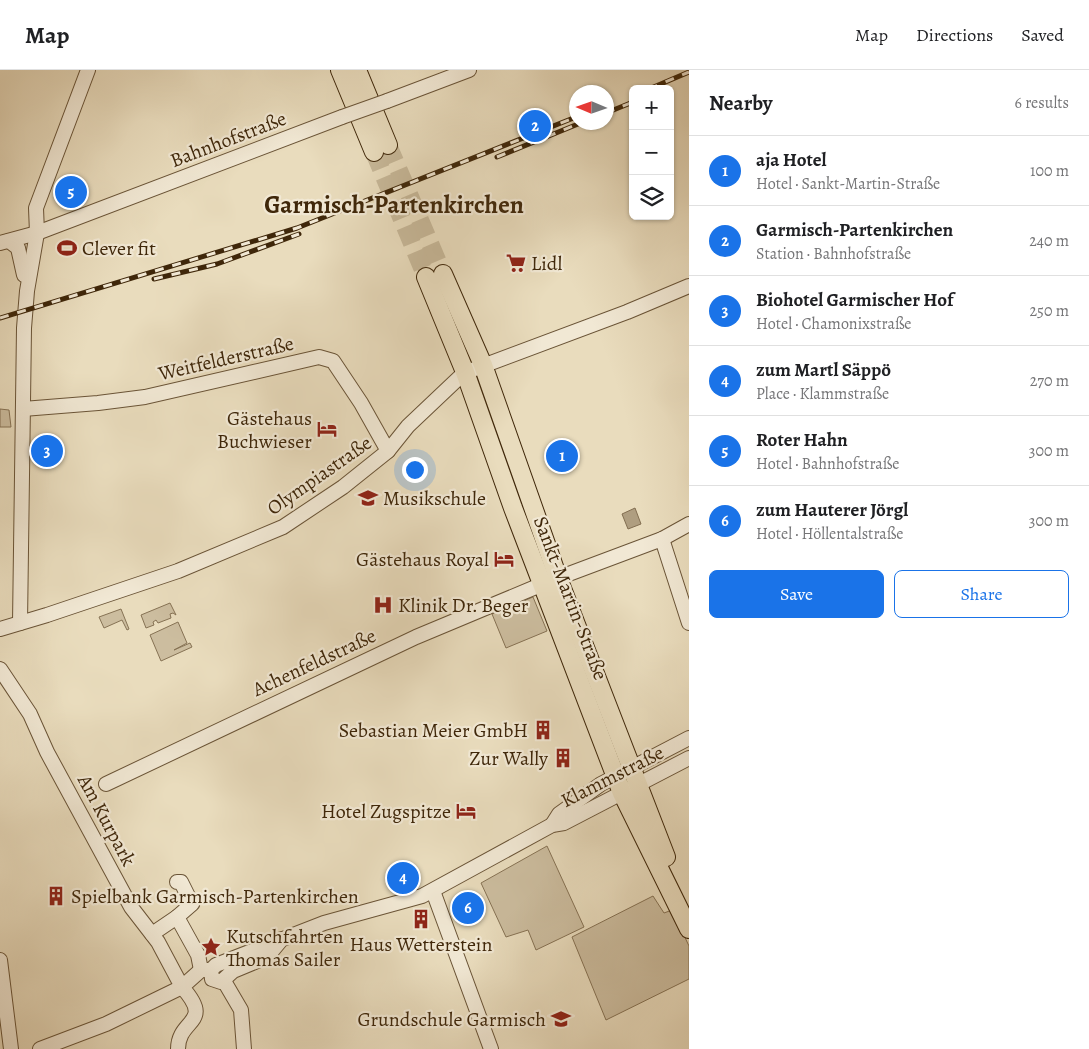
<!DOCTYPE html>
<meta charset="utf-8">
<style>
:root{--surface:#fff;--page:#f6f6f6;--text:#202124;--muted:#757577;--line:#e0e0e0;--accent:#1a73e8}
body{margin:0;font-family:Alegreya,serif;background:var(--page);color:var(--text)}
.controls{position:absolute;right:15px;top:15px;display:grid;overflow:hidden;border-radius:8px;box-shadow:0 1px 4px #0004}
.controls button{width:45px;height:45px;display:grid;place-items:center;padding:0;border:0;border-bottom:1px solid var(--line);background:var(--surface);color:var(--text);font:25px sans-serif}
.compass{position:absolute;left:569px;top:15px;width:45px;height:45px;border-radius:50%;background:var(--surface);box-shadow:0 1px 4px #0004;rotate:272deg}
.you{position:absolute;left:414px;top:399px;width:18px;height:18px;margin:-12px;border:4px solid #fff;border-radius:50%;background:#1a73e8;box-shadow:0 0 0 8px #1a73e833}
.badge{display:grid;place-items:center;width:32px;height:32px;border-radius:50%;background:var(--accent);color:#fff;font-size:16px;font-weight:700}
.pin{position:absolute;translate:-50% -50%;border:2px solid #fff;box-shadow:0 1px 5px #0006}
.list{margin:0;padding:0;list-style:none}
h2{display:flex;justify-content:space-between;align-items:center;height:65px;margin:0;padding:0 20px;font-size:21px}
h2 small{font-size:16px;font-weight:400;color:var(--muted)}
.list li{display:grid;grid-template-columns:32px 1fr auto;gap:15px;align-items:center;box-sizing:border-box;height:70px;padding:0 20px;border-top:1px solid var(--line)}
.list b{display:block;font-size:19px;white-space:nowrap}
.list p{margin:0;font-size:16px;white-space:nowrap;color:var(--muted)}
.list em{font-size:16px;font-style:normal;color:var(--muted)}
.actions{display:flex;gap:10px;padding:15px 20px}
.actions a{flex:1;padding:11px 0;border:1px solid var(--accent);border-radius:8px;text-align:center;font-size:18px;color:var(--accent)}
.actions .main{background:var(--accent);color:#fff}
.icon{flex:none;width:28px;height:28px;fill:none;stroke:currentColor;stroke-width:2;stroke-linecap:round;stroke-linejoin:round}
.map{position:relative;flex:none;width:689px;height:979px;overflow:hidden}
header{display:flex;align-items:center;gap:30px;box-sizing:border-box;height:70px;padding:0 25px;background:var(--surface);border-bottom:1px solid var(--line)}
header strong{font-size:24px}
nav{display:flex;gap:28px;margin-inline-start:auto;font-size:18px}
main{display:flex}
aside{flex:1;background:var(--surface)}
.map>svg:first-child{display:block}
.green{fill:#ccbd9f;stroke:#867254}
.water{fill:#af9e80;stroke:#826e51}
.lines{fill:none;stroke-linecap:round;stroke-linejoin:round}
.major-tunnel{stroke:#c7b899;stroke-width:18;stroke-dasharray:18 9;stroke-linecap:butt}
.minor-casing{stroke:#6a5437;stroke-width:16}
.major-casing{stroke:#3f270a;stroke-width:20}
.minor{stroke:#f1e8d4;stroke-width:14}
.major{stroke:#e9dcbd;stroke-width:18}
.rail-casing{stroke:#3f270a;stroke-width:5}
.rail{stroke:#f1e8d4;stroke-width:3;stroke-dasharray:9;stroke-linecap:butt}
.minor-bridge-casing{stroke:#6a5437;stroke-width:16;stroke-linecap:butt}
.minor-bridge{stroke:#f1e8d4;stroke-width:14}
.labels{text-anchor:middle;stroke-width:4.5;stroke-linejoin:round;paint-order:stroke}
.street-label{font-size:20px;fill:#3f270a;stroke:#f1e8d4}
.poi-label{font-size:20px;fill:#3f270a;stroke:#f1e8d4;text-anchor:start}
.district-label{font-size:25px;font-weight:bold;fill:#3f270a;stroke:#f1e8d4}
</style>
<header>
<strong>Map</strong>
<nav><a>Map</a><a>Directions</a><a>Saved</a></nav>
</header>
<main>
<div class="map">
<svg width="689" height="979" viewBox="0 0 689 979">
<rect width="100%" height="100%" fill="#e9dcbd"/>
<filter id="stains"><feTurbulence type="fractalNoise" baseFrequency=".004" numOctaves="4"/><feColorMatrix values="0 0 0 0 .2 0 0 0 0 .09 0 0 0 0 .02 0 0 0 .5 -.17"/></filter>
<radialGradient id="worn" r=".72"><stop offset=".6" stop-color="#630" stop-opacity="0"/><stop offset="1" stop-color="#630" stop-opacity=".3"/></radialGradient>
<g class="green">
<polygon points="0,339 9,340 11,357 0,357"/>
<polygon points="533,527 547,561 506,578 492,544"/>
<polygon points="170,533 176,545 173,543 170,544 171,548 158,553 156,550 153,552 154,555 146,558 141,545"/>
<polygon points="121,539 129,559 127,560 122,550 104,558 99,547"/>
<polygon points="178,552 187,573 174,580 190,573 192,577 161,591 150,565"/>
<polygon points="547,776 584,857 536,880 528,860 506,867 481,813"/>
<polygon points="653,826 664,843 672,840 689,876 689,909 606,950 572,867"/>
</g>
<polygon class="water" points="635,438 641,454 628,459 622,444"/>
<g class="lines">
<g class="major-tunnel">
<polyline points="388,75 443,204"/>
<polyline points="374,82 426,207"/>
</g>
<defs>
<g id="minor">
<polyline points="387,31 469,0"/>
<polyline points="9,171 18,178 24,205"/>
<polyline points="0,173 37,163 342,47"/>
<polyline points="23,339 98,333 145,327 319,287 333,291 361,333 388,381"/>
<polyline points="662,469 689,553"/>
<polyline points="558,508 662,469 689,454"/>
<polyline points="20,553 24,258 27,221 37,163 36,138 88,0"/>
<polyline points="0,559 47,545 178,501 283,457 343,417 388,381 408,356 464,303 627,242 689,216"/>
<polyline points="0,599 30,644 47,682 131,837 158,872 182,917 106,954 40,979"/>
<polyline points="106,714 416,567 543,514"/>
<polyline points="552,755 559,744 601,714 689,668"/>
<polyline points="433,821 491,979"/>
<polyline points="177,847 192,834 181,812 177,812"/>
<polyline points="152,864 177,847 198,885 201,900"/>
<polyline points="282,869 267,887 233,901 221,912 212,909 211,900 216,895 324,853 422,826 552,755 564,753 689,688"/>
<polyline points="0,890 11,979"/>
<polyline points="224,911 241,940 244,979"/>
<path d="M 178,979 C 178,948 215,954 182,917 L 201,900 L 211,900"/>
</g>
<g id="major">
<polyline points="340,0 374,82"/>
<polyline points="357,0 388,75"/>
<polyline points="443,204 483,295 558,508 666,787"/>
<polyline points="426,207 465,302 513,438 622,723 689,859"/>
</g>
</defs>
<use href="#minor" class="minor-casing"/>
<use href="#major" class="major-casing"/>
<use href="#minor" class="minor"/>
<use href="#major" class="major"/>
<defs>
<g id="rail">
<polyline points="649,19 689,2"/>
<polyline points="606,43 633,32"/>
<polyline points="497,87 583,52"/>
<polyline points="154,209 217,194 299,164"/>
<polyline points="0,248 297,158 576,47"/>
</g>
</defs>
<use href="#rail" class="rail-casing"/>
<use href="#rail" class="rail"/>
<defs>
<polyline id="minor-bridge" points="342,47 387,31"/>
</defs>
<use href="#minor-bridge" class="minor-bridge-casing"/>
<use href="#minor-bridge" class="minor-bridge"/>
</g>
<defs>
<symbol id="stadium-bare" viewBox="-9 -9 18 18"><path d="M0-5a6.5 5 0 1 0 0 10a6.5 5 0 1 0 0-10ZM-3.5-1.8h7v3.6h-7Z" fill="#8f2418" stroke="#f1e8d4" stroke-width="2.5" paint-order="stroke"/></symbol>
<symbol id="supermarket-bare" viewBox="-9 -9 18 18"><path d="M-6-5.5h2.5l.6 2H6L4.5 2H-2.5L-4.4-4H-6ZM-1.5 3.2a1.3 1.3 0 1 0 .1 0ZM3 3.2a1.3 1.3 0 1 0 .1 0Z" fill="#8f2418" stroke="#f1e8d4" stroke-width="2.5" paint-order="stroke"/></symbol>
<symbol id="hotel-bare" viewBox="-9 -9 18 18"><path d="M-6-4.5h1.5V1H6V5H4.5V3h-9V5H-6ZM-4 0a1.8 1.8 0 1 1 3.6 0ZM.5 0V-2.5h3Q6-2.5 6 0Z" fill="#8f2418" stroke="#f1e8d4" stroke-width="2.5" paint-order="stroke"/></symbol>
<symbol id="school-bare" viewBox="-9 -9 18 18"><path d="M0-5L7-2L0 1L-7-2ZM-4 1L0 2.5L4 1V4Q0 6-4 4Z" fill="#8f2418" stroke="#f1e8d4" stroke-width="2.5" paint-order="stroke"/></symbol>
<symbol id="hospital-bare" viewBox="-9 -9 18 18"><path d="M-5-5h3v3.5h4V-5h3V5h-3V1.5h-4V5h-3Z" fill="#8f2418" stroke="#f1e8d4" stroke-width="2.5" paint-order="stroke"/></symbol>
<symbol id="building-bare" viewBox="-9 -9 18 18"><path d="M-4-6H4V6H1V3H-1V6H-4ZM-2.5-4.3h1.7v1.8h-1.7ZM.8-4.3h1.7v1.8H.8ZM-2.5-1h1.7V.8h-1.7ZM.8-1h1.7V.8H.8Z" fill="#8f2418" stroke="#f1e8d4" stroke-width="2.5" paint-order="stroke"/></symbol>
<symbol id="sight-bare" viewBox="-9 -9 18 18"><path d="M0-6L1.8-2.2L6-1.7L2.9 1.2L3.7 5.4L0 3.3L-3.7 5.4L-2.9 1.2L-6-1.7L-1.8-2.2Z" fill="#8f2418" stroke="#f1e8d4" stroke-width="2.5" paint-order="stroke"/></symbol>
</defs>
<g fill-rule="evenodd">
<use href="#stadium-bare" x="53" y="164" width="28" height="28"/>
<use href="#supermarket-bare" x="502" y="179" width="28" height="28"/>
<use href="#hotel-bare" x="313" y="345" width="28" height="28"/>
<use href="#school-bare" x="354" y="414" width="28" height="28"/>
<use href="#hotel-bare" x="490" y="475" width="28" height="28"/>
<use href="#hospital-bare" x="369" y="521" width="28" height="28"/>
<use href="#building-bare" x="529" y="646" width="28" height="28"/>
<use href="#building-bare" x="549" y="674" width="28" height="28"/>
<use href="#hotel-bare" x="452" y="727" width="28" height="28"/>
<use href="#building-bare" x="42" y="812" width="28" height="28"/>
<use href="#building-bare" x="407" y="835" width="28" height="28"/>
<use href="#sight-bare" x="197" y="863" width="28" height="28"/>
<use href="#school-bare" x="547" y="935" width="28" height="28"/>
</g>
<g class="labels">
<g class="street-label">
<text transform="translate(228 69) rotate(-21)" y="7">Bahnhofstraße</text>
<text transform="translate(226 288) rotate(-13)" y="7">Weitfelderstraße</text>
<text transform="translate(319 405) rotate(-35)" y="7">Olympiastraße</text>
<text transform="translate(571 528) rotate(69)" y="7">Sankt-Martin-Straße</text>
<text transform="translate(314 592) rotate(-25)" y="7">Achenfeldstraße</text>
<text transform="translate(612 706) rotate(-27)" y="7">Klammstraße</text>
<text transform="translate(107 750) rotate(62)" y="7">Am Kurpark</text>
</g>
<g class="poi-label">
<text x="82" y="185">Clever fit</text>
<text x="531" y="200">Lidl</text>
<text x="312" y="355" text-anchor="end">Gästehaus<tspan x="312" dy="23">Buchwieser</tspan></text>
<text x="383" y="435">Musikschule</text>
<text x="489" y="496" text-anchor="end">Gästehaus Royal</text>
<text x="398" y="542">Klinik Dr. Beger</text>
<text x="528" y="667" text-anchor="end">Sebastian Meier GmbH</text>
<text x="548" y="695" text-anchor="end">Zur Wally</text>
<text x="451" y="748" text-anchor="end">Hotel Zugspitze</text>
<text x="71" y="833">Spielbank Garmisch-Partenkirchen</text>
<text x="226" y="873">Kutschfahrten<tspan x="226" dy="23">Thomas Sailer</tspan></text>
<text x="421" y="881" text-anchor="middle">Haus Wetterstein</text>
<text x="546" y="956" text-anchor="end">Grundschule Garmisch</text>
</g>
<g class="district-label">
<text x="394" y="143">Garmisch-Partenkirchen</text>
</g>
</g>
<rect width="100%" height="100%" filter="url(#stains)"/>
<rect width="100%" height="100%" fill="url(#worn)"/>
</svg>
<div class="controls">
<button>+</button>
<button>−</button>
<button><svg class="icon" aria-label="layers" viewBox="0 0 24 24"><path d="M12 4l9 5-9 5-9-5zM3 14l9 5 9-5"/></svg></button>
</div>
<svg class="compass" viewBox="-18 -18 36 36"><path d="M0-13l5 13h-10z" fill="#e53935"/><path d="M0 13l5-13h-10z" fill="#757577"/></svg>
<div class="you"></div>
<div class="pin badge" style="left:562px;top:386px">1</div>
<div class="pin badge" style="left:535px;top:56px">2</div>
<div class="pin badge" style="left:47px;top:381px">3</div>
<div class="pin badge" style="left:403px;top:808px">4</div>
<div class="pin badge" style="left:71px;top:122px">5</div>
<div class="pin badge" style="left:468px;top:838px">6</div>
</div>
<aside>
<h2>Nearby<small>6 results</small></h2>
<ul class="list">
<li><span class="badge">1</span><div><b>aja Hotel</b><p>Hotel · Sankt-Martin-Straße</p></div><em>100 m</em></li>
<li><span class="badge">2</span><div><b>Garmisch-Partenkirchen</b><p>Station · Bahnhofstraße</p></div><em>240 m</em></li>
<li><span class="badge">3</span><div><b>Biohotel Garmischer Hof</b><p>Hotel · Chamonixstraße</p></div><em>250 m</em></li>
<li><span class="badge">4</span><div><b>zum Martl Säppö</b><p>Place · Klammstraße</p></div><em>270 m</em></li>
<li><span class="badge">5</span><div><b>Roter Hahn</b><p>Hotel · Bahnhofstraße</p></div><em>300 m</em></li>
<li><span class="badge">6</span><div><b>zum Hauterer Jörgl</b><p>Hotel · Höllentalstraße</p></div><em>300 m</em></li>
</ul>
<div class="actions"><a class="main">Save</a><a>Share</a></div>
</aside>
</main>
